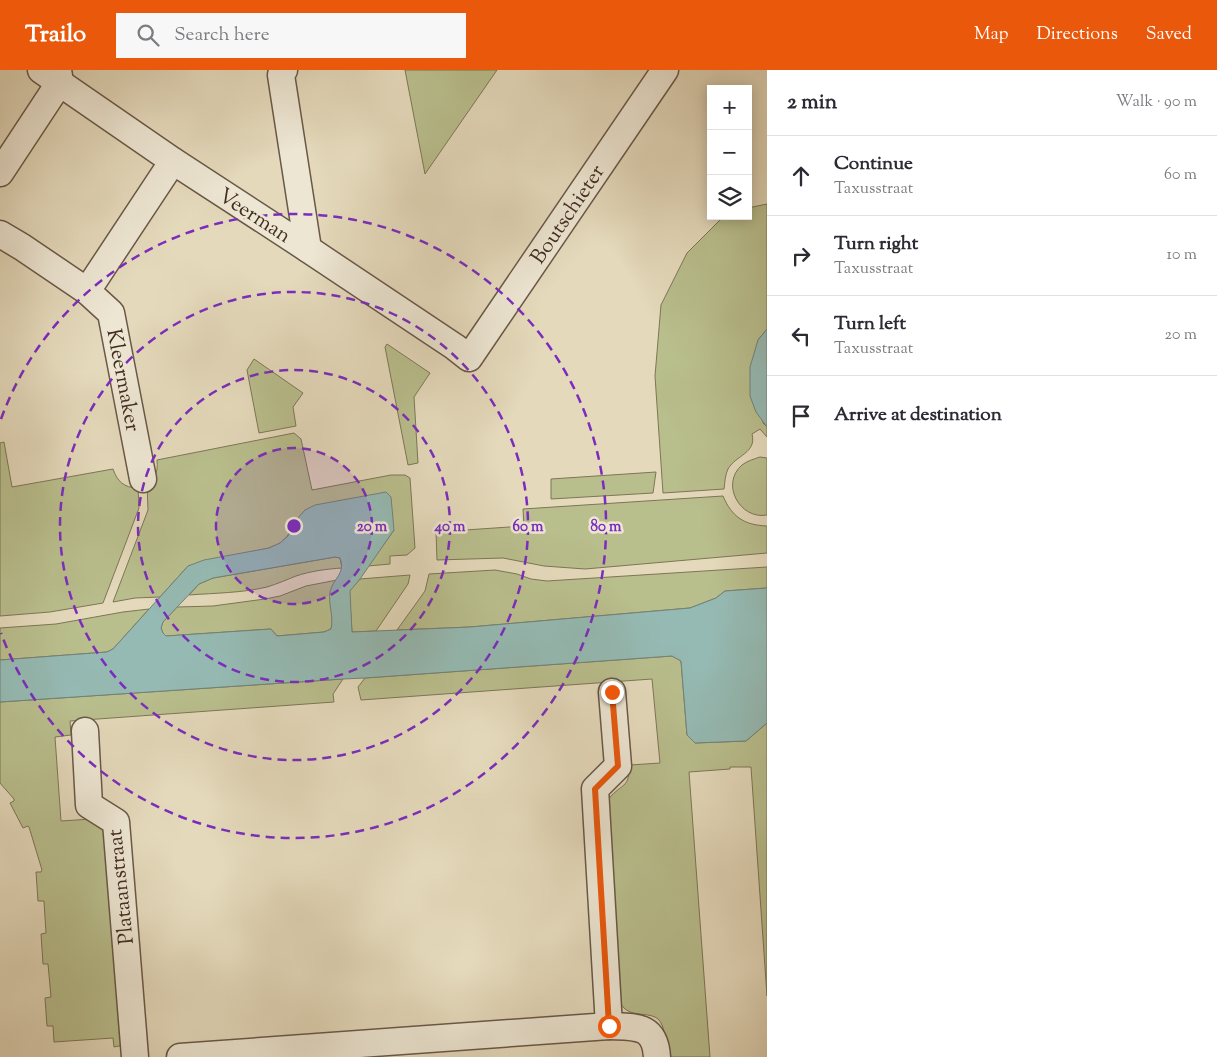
<!DOCTYPE html>
<meta charset="utf-8">
<style>
:root{--surface:#fff;--page:#f7f7f7;--text:#2b2b33;--muted:#7c7c81;--line:#e1e1e2;--accent:#ea580c}
body{margin:0;font-family:"Sorts Mill Goudy",serif;background:var(--page);color:var(--text)}
.controls{position:absolute;right:15px;top:15px;display:grid;overflow:hidden;border-radius:0px;box-shadow:0 2px 12px #0003}
.controls button{width:45px;height:45px;display:grid;place-items:center;padding:0;border:0;border-bottom:1px solid var(--line);background:var(--surface);color:var(--text);font:25px sans-serif}
.stop{position:absolute;width:15px;height:15px;margin:-11px;border:4px solid #ea580c;border-radius:50%;background:#fff}
.stop.end{background:#ea580c;border-color:#fff;box-shadow:0 1px 5px #0008}
.list{margin:0;padding:0;list-style:none}
h2{display:flex;justify-content:space-between;align-items:center;height:65px;margin:0;padding:0 20px;font-size:21px}
h2 small{font-size:16px;font-weight:400;color:var(--muted)}
.list li{display:grid;grid-template-columns:32px 1fr auto;gap:15px;align-items:center;box-sizing:border-box;height:80px;padding:0 20px;border-top:1px solid var(--line)}
.list b{display:block;font-size:19px;white-space:nowrap}
.list p{margin:0;font-size:16px;white-space:nowrap;color:var(--muted)}
.list em{font-size:16px;font-style:normal;color:var(--muted)}
.icon{flex:none;width:28px;height:28px;fill:none;stroke:currentColor;stroke-width:2;stroke-linecap:round;stroke-linejoin:round}
.map{position:relative;flex:none;width:767px;height:987px;overflow:hidden}
header{display:flex;align-items:center;gap:30px;box-sizing:border-box;height:70px;padding:0 25px;background:var(--accent);color:#fff}
header strong{font-size:24px}
nav{display:flex;gap:28px;margin-inline-start:auto;font-size:18px}
.search{width:350px;height:45px;background:var(--page);display:flex;align-items:center;gap:12px;box-sizing:border-box;padding:0 18px;border-radius:0px;color:var(--muted);font-size:19px}
main{display:flex}
aside{flex:1;background:var(--surface)}
.map>svg:first-child{display:block}
.green{fill:#b9be8d;stroke:#7d7657}
.water{fill:#95bab3;stroke:#738279;fill-rule:evenodd}
.lines{fill:none;stroke-linecap:round;stroke-linejoin:round}
.minor-casing{stroke:#6a5848;stroke-width:29}
.minor{stroke:#ede6d3;stroke-width:26}
.route{stroke:#ea580c;stroke-width:6}
.ring{fill:none;stroke:#7b2cbf;stroke-width:2.5;stroke-dasharray:9 6}
.labels{text-anchor:middle;stroke-width:5;stroke-linejoin:round;paint-order:stroke}
.street-label{font-size:21px;fill:#412d21;stroke:#ede6d3}
.centre{fill:#7b2cbf;stroke:#ede6d3;stroke-width:2.5}
.ring-label{font-size:15px;text-anchor:middle;font-weight:bold;fill:#7b2cbf;stroke:#ede6d3;stroke-width:5;stroke-linejoin:round;paint-order:stroke}
</style>
<header>
<strong>Trailo</strong>
<div class="search"><svg class="icon" aria-label="search" viewBox="0 0 24 24"><circle cx="10" cy="10" r="6"/><path d="M15 15l6 6"/></svg>Search here</div>
<nav><a>Map</a><a>Directions</a><a>Saved</a></nav>
</header>
<main>
<div class="map">
<svg width="767" height="987" viewBox="0 0 767 987">
<rect width="100%" height="100%" fill="#e4d9bb"/>
<filter id="stains"><feTurbulence type="fractalNoise" baseFrequency=".004" numOctaves="4"/><feColorMatrix values="0 0 0 0 .2 0 0 0 0 .09 0 0 0 0 .02 0 0 0 .5 -.17"/></filter>
<radialGradient id="worn" r=".72"><stop offset=".6" stop-color="#630" stop-opacity="0"/><stop offset="1" stop-color="#630" stop-opacity=".3"/></radialGradient>
<g class="green">
<polygon points="405,0 497,0 425,104"/>
<path d="M 767,134 L 767,259 L 758,270 L 763,353 L 767,357 L 767,367 L 760,359 L 752,364 C 757,383 736,385 728,399 C 725,405 725,412 724,419 L 663,423 L 655,306 L 661,235 L 687,183 L 724,146 L 748,146 L 748,138 Z"/>
<polygon points="387,274 430,303 414,327 418,393 408,395 385,277"/>
<polygon points="254,289 303,323 293,337 296,356 259,363 247,300"/>
<path d="M 294,363 L 301,369 L 312,420 L 391,405 L 405,405 L 410,408 L 415,478 L 407,485 L 390,486 L 390,494 L 368,496 L 394,460 L 305,440 C 298,449 289,467 280,473 C 277,475 272,476 269,478 L 188,496 L 160,527 L 135,528 L 113,532 L 148,440 L 147,414 C 156,405 158,403 157,390 Z"/>
<path d="M 4,372 L 12,417 L 113,399 C 117,411 124,418 138,418 L 139,438 L 103,533 L 50,542 L 0,546 L 0,373 Z"/>
<path d="M 760,387 L 767,388 L 767,445 C 740,450 720,414 742,395 C 747,391 754,389 760,387 Z"/>
<polygon points="656,402 653,423 551,429 551,409"/>
<path d="M 723,426 C 732,447 744,455 767,456 L 767,483 L 585,499 L 544,496 L 503,488 L 437,490 L 436,462 L 524,456 L 523,439 Z"/>
<path d="M 335,487 L 340,488 L 342,498 C 327,499 311,501 296,506 C 286,510 277,514 267,517 C 242,523 215,523 189,525 L 199,514 L 213,508 Z"/>
<polygon points="767,497 767,518 725,521 716,528 690,538 470,557 397,560 425,521 429,504 495,500 517,504 531,509 547,511"/>
<polygon points="410,505 408,514 376,561 352,562 349,521 360,509"/>
<path d="M 337,510 C 323,528 336,540 331,559 L 324,562 L 277,566 L 271,559 L 166,566 L 163,563 L 161,558 L 163,552 L 177,537 L 213,536 L 265,529 L 280,526 L 306,516 Z"/>
<polygon points="149,539 113,579 107,582 0,590 0,558 56,554 123,542"/>
<path d="M 672,586 L 681,591 L 687,665 L 695,673 L 746,671 L 767,653 L 767,926 L 751,697 L 730,697 L 730,699 L 689,702 L 710,987 L 666,987 C 665,978 666,963 662,955 C 656,939 635,949 624,938 C 621,935 619,931 617,928 L 604,741 C 606,736 607,730 611,726 C 625,712 628,718 630,695 L 660,693 L 652,609 L 361,630 L 358,617 L 365,608 Z"/>
<polygon points="343,609 333,624 334,632 70,651 71,665 55,667 61,751 91,749 109,763 124,975 114,977 113,968 54,972 53,956 47,956 45,928 51,927 48,894 43,894 41,864 46,863 44,831 38,831 36,802 41,802 42,800 29,757 28,756 23,758 10,733 14,731 14,729 0,713 0,632"/>
</g>
<g class="water">
<polygon points="767,259 767,357 756,342 750,326 750,297 758,270"/>
<path d="M 386,422 L 391,427 L 394,460 L 360,509 L 350,521 L 352,562 L 470,557 L 690,538 L 716,528 L 725,521 L 767,518 L 767,653 L 746,671 L 695,673 L 687,665 L 681,591 L 672,586 L 365,608 L 343,609 L 0,632 L 0,590 L 107,582 L 113,579 L 188,496 L 204,490 L 269,478 L 280,473 L 288,466 L 297,449 L 305,440 L 315,435 ZM 335,487 L 340,488 C 346,504 333,508 330,522 C 328,534 334,547 331,559 L 324,562 L 277,566 L 271,559 L 166,566 L 163,563 L 161,558 L 163,552 L 199,514 L 213,508 Z"/>
</g>
<g class="lines">
<defs>
<g id="minor">
<polyline points="41,0 173,91 308,179 455,277 469,288 665,0"/>
<polyline points="284,0 281,5 308,179"/>
<polyline points="0,103 60,12 58,0"/>
<polyline points="0,164 22,177 87,221 173,91"/>
<polyline points="87,221 111,243 143,409"/>
<polyline points="85,661 89,735 116,752 135,987"/>
<path d="M 609,956 C 635,957 655,954 657,987"/>
<polyline points="180,987 609,956 595,719 618,696 612,622"/>
</g>
</defs>
<use href="#minor" class="minor-casing"/>
<use href="#minor" class="minor"/>
</g>
<g class="lines">
<polyline class="route" points="609,956 595,719 618,696 612,622"/>
</g>
<circle cx="294" cy="456" r="78" fill="#7b2cbf" fill-opacity=".12"/>
<g class="ring">
<circle cx="294" cy="456" r="78"/>
<circle cx="294" cy="456" r="156"/>
<circle cx="294" cy="456" r="234"/>
<path d="M1 349A312 312 0 1 1 1 563"/>
</g>
<g class="labels">
<g class="street-label">
<text transform="translate(567 144) rotate(-56)" y="7">Boutschieter</text>
<text transform="translate(255 145) rotate(33)" y="7">Veerman</text>
<text transform="translate(124 310) rotate(79)" y="7">Kleermaker</text>
<text transform="translate(120 817) rotate(-96)" y="7">Plataanstraat</text>
</g>
</g>
<circle cx="294" cy="456" r="8" class="centre"/>
<g class="ring-label">
<text x="372" y="461">20 m</text>
<text x="450" y="461">40 m</text>
<text x="528" y="461">60 m</text>
<text x="606" y="461">80 m</text>
</g>
<rect width="100%" height="100%" filter="url(#stains)"/>
<rect width="100%" height="100%" fill="url(#worn)"/>
</svg>
<div class="controls">
<button>+</button>
<button>−</button>
<button><svg class="icon" aria-label="layers" viewBox="0 0 24 24"><path d="M12 4l9 5-9 5-9-5zM3 14l9 5 9-5"/></svg></button>
</div>
<div class="stop" style="left:609px;top:956px"></div>
<div class="stop end" style="left:612px;top:622px"></div>
</div>
<aside>
<h2>2 min<small>Walk · 90 m</small></h2>
<ul class="list">
<li><svg class="icon" aria-label="ahead" viewBox="0 0 24 24"><path d="M12 20V5M6 11l6-6 6 6"/></svg><div><b>Continue</b><p>Taxusstraat</p></div><em>60 m</em></li>
<li><svg class="icon" aria-label="right" viewBox="0 0 24 24"><path d="M7 20v-9h11M14 6l5 5-5 5"/></svg><div><b>Turn right</b><p>Taxusstraat</p></div><em>10 m</em></li>
<li><svg class="icon" aria-label="left" viewBox="0 0 24 24"><path d="M17 20v-9H6M10 6l-5 5 5 5"/></svg><div><b>Turn left</b><p>Taxusstraat</p></div><em>20 m</em></li>
<li><svg class="icon" aria-label="arrive" viewBox="0 0 24 24"><path d="M6 21V4h12l-3 4 3 4H6"/></svg><div><b>Arrive at destination</b></div></li>
</ul>
</aside>
</main>
